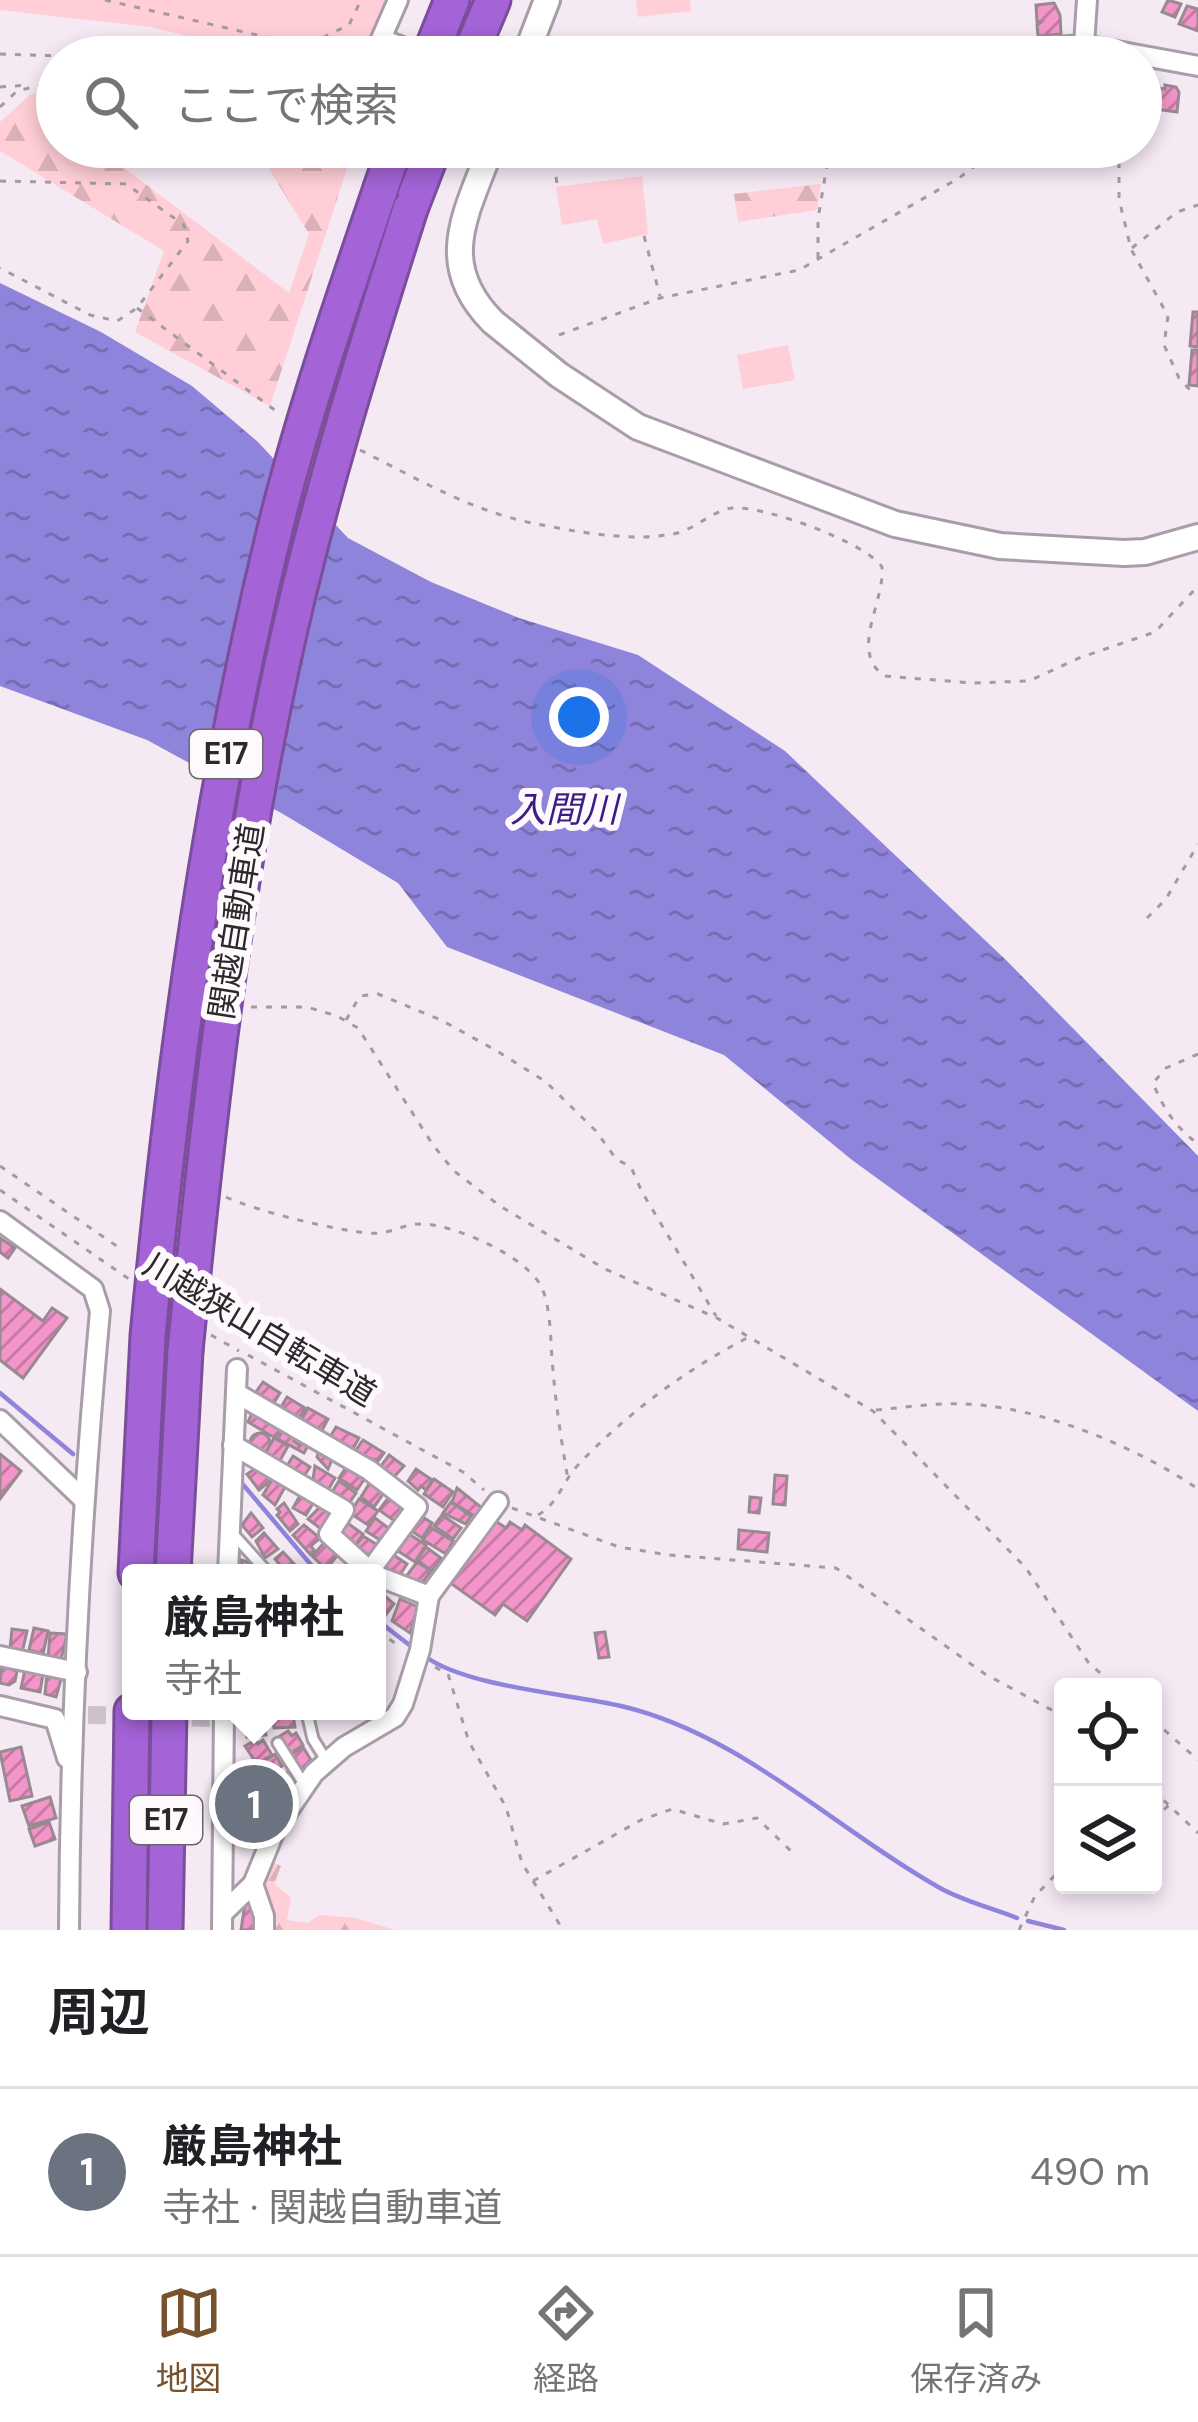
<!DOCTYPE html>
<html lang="ja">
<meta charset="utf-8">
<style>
:root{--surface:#fff;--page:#f6f6f6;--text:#202124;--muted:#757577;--line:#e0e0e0;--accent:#77522d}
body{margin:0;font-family:"DM Sans","Noto Sans JP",sans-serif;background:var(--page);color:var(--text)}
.controls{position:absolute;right:36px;bottom:36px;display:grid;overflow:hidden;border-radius:12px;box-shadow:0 6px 18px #0003}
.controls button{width:108px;height:108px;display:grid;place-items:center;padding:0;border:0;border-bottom:3px solid var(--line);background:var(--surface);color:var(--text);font:60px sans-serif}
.you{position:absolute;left:579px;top:717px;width:42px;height:42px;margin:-30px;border:9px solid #fff;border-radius:50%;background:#1a73e8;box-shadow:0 0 0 18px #1a73e833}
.badge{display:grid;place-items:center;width:78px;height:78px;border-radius:50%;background:var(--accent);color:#fff;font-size:39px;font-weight:700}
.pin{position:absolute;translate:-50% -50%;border:6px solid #fff;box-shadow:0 3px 12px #0006}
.popup{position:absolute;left:122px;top:1564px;width:264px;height:156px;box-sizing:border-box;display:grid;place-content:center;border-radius:12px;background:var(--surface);filter:drop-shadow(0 3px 9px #0005);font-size:39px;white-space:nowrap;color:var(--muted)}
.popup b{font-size:45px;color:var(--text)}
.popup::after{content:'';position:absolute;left:50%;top:100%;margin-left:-24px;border:24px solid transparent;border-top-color:var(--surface)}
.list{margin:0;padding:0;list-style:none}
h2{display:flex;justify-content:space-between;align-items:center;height:156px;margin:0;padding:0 48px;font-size:51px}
h2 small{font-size:39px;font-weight:400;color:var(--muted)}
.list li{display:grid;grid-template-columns:78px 1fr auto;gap:36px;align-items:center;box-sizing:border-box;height:168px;padding:0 48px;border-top:3px solid var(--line)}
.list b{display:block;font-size:45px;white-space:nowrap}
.list p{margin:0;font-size:39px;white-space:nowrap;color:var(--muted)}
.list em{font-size:39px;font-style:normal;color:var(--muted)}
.icon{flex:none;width:66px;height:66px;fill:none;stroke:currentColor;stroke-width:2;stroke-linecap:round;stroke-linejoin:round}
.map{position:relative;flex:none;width:1198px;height:1930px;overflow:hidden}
.search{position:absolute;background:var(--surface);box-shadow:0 6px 18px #0003;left:36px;right:36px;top:36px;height:132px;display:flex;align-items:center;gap:30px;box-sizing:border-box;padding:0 42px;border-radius:66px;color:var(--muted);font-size:45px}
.sheet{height:324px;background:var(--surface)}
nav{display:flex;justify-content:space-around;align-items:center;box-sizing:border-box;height:168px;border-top:3px solid var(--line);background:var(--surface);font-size:33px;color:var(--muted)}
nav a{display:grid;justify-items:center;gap:6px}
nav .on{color:var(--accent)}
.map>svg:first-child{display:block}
.green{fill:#ffced6}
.forest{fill:url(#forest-firs)}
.water{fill:url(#water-ripples)}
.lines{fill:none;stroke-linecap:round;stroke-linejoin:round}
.stream{stroke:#8f84db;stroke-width:4.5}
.building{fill:url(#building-hatch);stroke:#998a91;stroke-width:3}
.street-tunnel{stroke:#cdc2cc;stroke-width:18;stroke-dasharray:18 9;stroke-linecap:butt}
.lane-casing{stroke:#a89da8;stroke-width:15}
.street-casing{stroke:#a89da8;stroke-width:24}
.secondary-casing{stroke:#a89da8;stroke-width:30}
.highway-casing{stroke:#7a4e9b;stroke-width:39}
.path{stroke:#a39aa2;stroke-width:3;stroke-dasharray:6 9;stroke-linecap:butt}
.lane{stroke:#fff;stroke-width:9}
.street{stroke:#fff;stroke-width:18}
.secondary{stroke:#fff;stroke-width:24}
.highway{stroke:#a463d7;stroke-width:33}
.highway-bridge-casing{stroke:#7a4e9b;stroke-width:39;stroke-linecap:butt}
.highway-bridge{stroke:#a463d7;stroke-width:33}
.labels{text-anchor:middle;stroke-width:12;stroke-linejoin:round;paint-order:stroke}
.shield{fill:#fef9fd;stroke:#6c676b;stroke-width:3}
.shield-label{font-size:30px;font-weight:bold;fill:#2d282c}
.street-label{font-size:33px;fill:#2d282c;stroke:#fef9fd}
.water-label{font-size:36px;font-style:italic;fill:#3b1e84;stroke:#fef9fd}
</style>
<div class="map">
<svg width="1198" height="1930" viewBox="0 0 1198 1930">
<defs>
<pattern id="forest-firs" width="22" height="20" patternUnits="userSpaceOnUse" patternTransform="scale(3)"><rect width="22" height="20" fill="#ffced6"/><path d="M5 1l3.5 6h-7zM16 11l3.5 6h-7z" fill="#dbb1b8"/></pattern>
<pattern id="water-ripples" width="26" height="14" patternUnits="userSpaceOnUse" patternTransform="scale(3)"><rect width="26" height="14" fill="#8f84db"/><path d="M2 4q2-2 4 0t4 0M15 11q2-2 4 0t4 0" fill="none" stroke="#756cb2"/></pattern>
<pattern id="building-hatch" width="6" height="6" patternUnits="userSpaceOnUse" patternTransform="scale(3)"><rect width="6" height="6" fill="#f395c8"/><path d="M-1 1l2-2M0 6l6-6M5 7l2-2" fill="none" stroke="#c57aa3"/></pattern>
</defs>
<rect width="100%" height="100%" fill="#f5e9f4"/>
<g class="green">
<polygon points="0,0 391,0 367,57 274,57 150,27 0,10"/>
<polygon points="636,0 690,0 691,11 638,17"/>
<polygon points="642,176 648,234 603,244 597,219 562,225 556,187"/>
<polygon points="788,345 795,380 743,389 737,355"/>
</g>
<g class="forest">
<polygon points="31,94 57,94 57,147 97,147 289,293 309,234 266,164 277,147 354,147 270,406 135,332 164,251 0,151 0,122"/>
<polygon points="821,184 817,210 738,222 734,194"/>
<polygon points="266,1858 281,1866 274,1884 291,1897 287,1920 308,1923 319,1915 355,1918 395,1930 268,1930 259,1876"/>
</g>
<polygon class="water" points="0,283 101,332 192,386 257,441 348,538 431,582 519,618 638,655 785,751 1007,961 1198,1156 1198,1411 852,1160 724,1055 447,947 398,883 283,814 147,740 0,686"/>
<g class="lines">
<g class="stream">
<polyline points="0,1393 73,1454"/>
<polyline points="240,1481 318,1573"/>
<polyline points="377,1620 412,1647"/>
<path d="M 426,1657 C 468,1687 570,1694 621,1706 C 741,1734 835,1829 940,1888 C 963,1901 992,1908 1017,1918"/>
<polyline points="1028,1921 1064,1930"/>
</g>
</g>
<g class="building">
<polygon points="1168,0 1181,4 1175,17 1162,12"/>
<polygon points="1054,3 1060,15 1061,34 1038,36 1037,25 1041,22 1037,22 1036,5"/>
<polygon points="1187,6 1198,9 1198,31 1179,24"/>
<polygon points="1165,85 1176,87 1179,92 1177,112 1155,109 1157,88 1165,89"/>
<polygon points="1193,312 1198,312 1198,347 1190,346"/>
<polygon points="1192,350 1198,350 1198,386 1189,385"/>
<polygon points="0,1238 15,1248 8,1258 0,1252"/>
<polygon points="0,1289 43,1321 52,1308 67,1318 23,1378 0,1360"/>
<polygon points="263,1382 280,1393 272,1406 254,1395"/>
<polygon points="287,1397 305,1408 298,1420 280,1409"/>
<polygon points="308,1408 328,1419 320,1434 300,1422"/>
<polygon points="254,1409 281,1428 275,1438 248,1422"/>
<polygon points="284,1427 298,1434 294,1441 300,1445 304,1438 310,1442 304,1453 278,1439"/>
<polygon points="336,1427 359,1438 351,1452 329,1439"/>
<circle cx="260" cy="1443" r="10"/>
<polygon points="274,1438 288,1446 278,1464 264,1456"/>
<polygon points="363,1440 384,1453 378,1461 354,1453"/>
<polygon points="320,1447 334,1455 328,1469 317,1457"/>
<polygon points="0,1454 21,1471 0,1499"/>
<polygon points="389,1455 404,1466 392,1479 378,1470"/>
<polygon points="293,1456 310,1467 304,1476 287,1466"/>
<polygon points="259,1466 270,1481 259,1490 247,1474"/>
<polygon points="315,1466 335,1478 328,1490 313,1479"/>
<polygon points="347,1466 365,1478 357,1490 339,1478"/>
<polygon points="416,1469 432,1480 426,1490 421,1486 418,1490 408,1481"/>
<polygon points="775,1475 787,1476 785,1505 773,1504"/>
<polygon points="273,1478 285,1487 275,1505 263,1495"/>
<polygon points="434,1479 453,1492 443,1507 424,1494"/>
<polygon points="339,1481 356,1493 347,1506 330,1495"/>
<polygon points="371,1481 385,1491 374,1507 361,1497"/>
<polygon points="457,1488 482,1508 476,1517 452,1502"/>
<polygon points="302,1492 315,1500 306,1515 293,1508"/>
<polygon points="389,1497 405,1509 396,1522 379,1510"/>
<polygon points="750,1497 761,1498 759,1513 749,1512"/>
<polygon points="359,1499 378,1511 368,1525 350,1513"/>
<polygon points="451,1502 471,1516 466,1524 443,1513"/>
<polygon points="284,1503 298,1524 290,1531 277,1515 280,1512 277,1509"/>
<polygon points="322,1505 333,1517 321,1529 308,1519"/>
<polygon points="251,1513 263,1528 252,1537 242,1525"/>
<polygon points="418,1514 432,1523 422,1538 407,1528"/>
<polygon points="442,1515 461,1528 453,1539 434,1526"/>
<polygon points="375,1518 391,1530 383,1542 366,1531"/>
<polygon points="494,1520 506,1528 510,1522 522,1530 525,1525 571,1559 527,1621 503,1604 495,1615 449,1582"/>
<polygon points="346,1522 363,1534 354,1547 337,1535"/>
<polygon points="304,1525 320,1538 311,1546 314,1550 310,1554 293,1535"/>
<polygon points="430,1527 453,1541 446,1554 423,1540"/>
<polygon points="739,1530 769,1533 767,1552 738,1549"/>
<polygon points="264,1533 278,1549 265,1558 256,1541"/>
<polygon points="409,1534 426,1545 415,1562 398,1551"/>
<polygon points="363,1536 379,1546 370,1559 353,1550"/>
<polygon points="324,1543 338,1555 326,1569 312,1556"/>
<polygon points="426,1547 441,1558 432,1571 417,1560"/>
<polygon points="283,1552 300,1570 296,1573 278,1573 280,1565 275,1559"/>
<polygon points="392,1554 407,1564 399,1576 382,1568"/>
<polygon points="241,1560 258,1565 257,1573 244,1573"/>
<polygon points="417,1562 431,1571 420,1586 405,1578"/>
<polygon points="380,1592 394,1604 384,1617 377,1611"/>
<polygon points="400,1599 418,1607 410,1633 392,1621"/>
<polygon points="34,1628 48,1631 43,1654 29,1650"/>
<polygon points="12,1629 27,1631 22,1653 10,1649"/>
<polygon points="605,1632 609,1657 599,1658 595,1633"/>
<polygon points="50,1633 67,1634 61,1660 48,1659"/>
<polygon points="2,1661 14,1664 13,1670 17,1671 15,1681 9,1685 0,1683"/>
<polygon points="25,1670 43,1674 40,1692 21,1688"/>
<polygon points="47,1673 62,1676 56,1697 45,1694"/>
<polygon points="293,1715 295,1727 274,1728 272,1719"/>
<polygon points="263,1721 266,1735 247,1737 245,1724"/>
<polygon points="288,1731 292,1736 296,1733 303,1745 291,1753 280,1736"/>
<polygon points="256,1740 258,1744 263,1740 272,1755 257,1764 245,1746"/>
<polygon points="21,1747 32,1796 10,1801 0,1752"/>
<polygon points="303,1747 314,1765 304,1772 292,1754"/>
<polygon points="275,1754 282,1766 266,1777 258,1765"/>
<polygon points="286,1773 294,1787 284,1800 270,1783"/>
<polygon points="50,1797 56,1818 29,1826 22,1806"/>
<polygon points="49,1822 55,1839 35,1846 29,1829"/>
<polygon points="245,1903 258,1904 261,1930 241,1930"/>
</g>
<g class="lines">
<g class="street-tunnel">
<polyline points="88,1715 137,1716"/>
<polyline points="165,1717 212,1718"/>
</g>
<defs>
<g id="lane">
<polyline points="234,1535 268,1573"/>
<polyline points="307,1713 313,1739 326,1760"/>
<polyline points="278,1743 304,1784"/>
</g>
<g id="street">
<polyline points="398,0 381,39 400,46"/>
<polyline points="1084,45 1087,0"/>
<polyline points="909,57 1084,45 1198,66"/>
<path d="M 0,1221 L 93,1289 L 100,1311 C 81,1517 70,1723 69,1930"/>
<polyline points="236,1393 369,1470 417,1507 369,1572"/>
<polyline points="0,1420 83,1499"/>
<polyline points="233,1445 344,1510 329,1534 372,1573"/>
<polyline points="228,1573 237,1369"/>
<polyline points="377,1576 429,1596"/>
<polyline points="0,1656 77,1672"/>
<polyline points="0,1706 55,1719 67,1758"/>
<polyline points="253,1884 264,1916 264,1930"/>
<polyline points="223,1913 253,1884 275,1830 314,1773 344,1747 395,1717 403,1704 420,1650 429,1596 498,1502"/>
<polyline points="222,1930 224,1711"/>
</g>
<g id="secondary">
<polyline points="525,57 547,0"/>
<path d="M 491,147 C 467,213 434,263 493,322 L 559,375 L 638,427 L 895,524 L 1000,546 L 1124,553 L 1145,552 L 1198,537"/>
</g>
<g id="highway">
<polyline points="429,57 452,0"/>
<polyline points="469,57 493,0"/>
<polyline points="381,188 395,147"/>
<polyline points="410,209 434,147"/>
<polyline points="136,1573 148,1336"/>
<polyline points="173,1573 185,1351"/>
<polyline points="129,1930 132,1711"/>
<polyline points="165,1930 169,1711"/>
</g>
</defs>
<use href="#lane" class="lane-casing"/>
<use href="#street" class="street-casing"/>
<use href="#secondary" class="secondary-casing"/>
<use href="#highway" class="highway-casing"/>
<g class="path">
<polyline points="105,0 305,46 349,25 361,0"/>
<polyline points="0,54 95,57"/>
<polyline points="0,87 28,85"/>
<polyline points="0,107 17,91 57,81"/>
<polyline points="553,147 557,185"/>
<polyline points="1119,147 1119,199 1131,249 1168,316 1164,345 1179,378 1190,390 1198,391"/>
<polyline points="0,181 126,184 184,225 188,241 137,308 117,321 90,315 0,268"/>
<polyline points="644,236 660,296"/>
<polyline points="1132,248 1177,212 1198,205"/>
<polyline points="818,258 818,219 830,147"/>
<polyline points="137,308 280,414"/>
<polyline points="559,335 660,298 799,270 959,178 1000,147"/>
<path d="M 360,450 C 418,479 473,512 537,524 C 578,532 631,542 673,534 C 695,530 711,511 732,508 C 763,505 865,542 882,567 C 885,603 849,650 884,676 L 973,683 L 1029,681 L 1079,658 L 1155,632 L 1198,586"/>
<polyline points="1147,918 1166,899 1198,844"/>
<polyline points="251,1007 307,1007 337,1016 358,1028 433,1145 454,1171 500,1206 605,1269 717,1318 873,1411 1026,1568 1088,1662 1116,1687"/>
<polyline points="346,1020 360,996 378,994 441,1020 497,1051 546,1082 596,1131 616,1159 631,1167 642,1192 716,1316"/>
<path d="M 1198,1054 L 1166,1068 L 1153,1083 C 1164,1110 1175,1126 1198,1144"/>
<polyline points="0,1166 121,1249"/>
<polyline points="0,1190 129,1279"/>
<path d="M 226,1197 C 259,1212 334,1230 369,1233 C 392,1235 403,1223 423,1224 C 456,1225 528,1257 542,1288 C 552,1312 550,1344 553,1370 C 556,1407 562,1444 568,1480"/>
<polyline points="211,1335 239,1351"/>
<polyline points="248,1355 463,1472 484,1490"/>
<path d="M 876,1410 C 910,1407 946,1401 980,1405 C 1050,1411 1140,1449 1198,1489"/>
<polyline points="512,1508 619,1547 669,1555 836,1568 985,1674 1063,1716"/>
<path d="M 538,1515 C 559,1503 563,1480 579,1464 C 626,1414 687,1369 747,1338"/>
<polyline points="377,1631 401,1647"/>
<polyline points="435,1667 448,1674 469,1742 506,1807 522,1863 563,1930"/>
<polyline points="1153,1720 1198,1760"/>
<polyline points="1153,1790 1198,1833"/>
<polyline points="1153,1820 1169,1805"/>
<polyline points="533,1881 641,1820 672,1809 723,1824 757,1818 794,1854"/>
<polyline points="1019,1930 1035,1896 1063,1867"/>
</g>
<use href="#lane" class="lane"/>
<use href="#street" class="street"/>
<use href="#secondary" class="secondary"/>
<use href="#highway" class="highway"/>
<defs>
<g id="highway-bridge">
<path d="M 148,1336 C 174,1057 212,781 280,509 C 308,400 345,294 381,188"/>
<path d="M 185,1351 C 208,1121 233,892 282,665 C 315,511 362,360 410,209"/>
</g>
</defs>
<use href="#highway-bridge" class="highway-bridge-casing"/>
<use href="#highway-bridge" class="highway-bridge"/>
</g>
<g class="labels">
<g class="shield">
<rect x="190" y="730" width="72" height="48" rx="9"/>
<rect x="130" y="1796" width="72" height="48" rx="9"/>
</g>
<g class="shield-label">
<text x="226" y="764">E17</text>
<text x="166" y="1830">E17</text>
</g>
<g class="street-label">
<text transform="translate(236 921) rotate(-81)" y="12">関越自動車道</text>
<text transform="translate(260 1329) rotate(31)" y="12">川越狭山自転車道</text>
</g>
<g class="water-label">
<text x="564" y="822">入間川</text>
</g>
</g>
</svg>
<div class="controls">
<button><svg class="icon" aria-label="locate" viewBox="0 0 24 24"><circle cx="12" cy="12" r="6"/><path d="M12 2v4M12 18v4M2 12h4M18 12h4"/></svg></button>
<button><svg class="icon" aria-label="layers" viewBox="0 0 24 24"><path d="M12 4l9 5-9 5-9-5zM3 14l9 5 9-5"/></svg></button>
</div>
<div class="you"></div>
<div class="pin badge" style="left:254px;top:1804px;background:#6b7280">1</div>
<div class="popup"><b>厳島神社</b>寺社</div>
<div class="search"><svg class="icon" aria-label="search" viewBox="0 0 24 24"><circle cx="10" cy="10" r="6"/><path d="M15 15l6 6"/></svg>ここで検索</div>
</div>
<section class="sheet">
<h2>周辺<small></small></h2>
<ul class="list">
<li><span class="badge" style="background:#6b7280">1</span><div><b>厳島神社</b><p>寺社 · 関越自動車道</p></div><em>490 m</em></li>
</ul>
</section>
<nav>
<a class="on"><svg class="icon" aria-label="map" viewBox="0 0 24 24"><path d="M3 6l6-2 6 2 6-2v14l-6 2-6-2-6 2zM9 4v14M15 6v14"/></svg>地図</a>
<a><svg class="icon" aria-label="directions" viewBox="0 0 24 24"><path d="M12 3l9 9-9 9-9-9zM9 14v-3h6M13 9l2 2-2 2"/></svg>経路</a>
<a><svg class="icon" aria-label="saved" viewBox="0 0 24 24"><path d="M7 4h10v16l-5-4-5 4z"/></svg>保存済み</a>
</nav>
